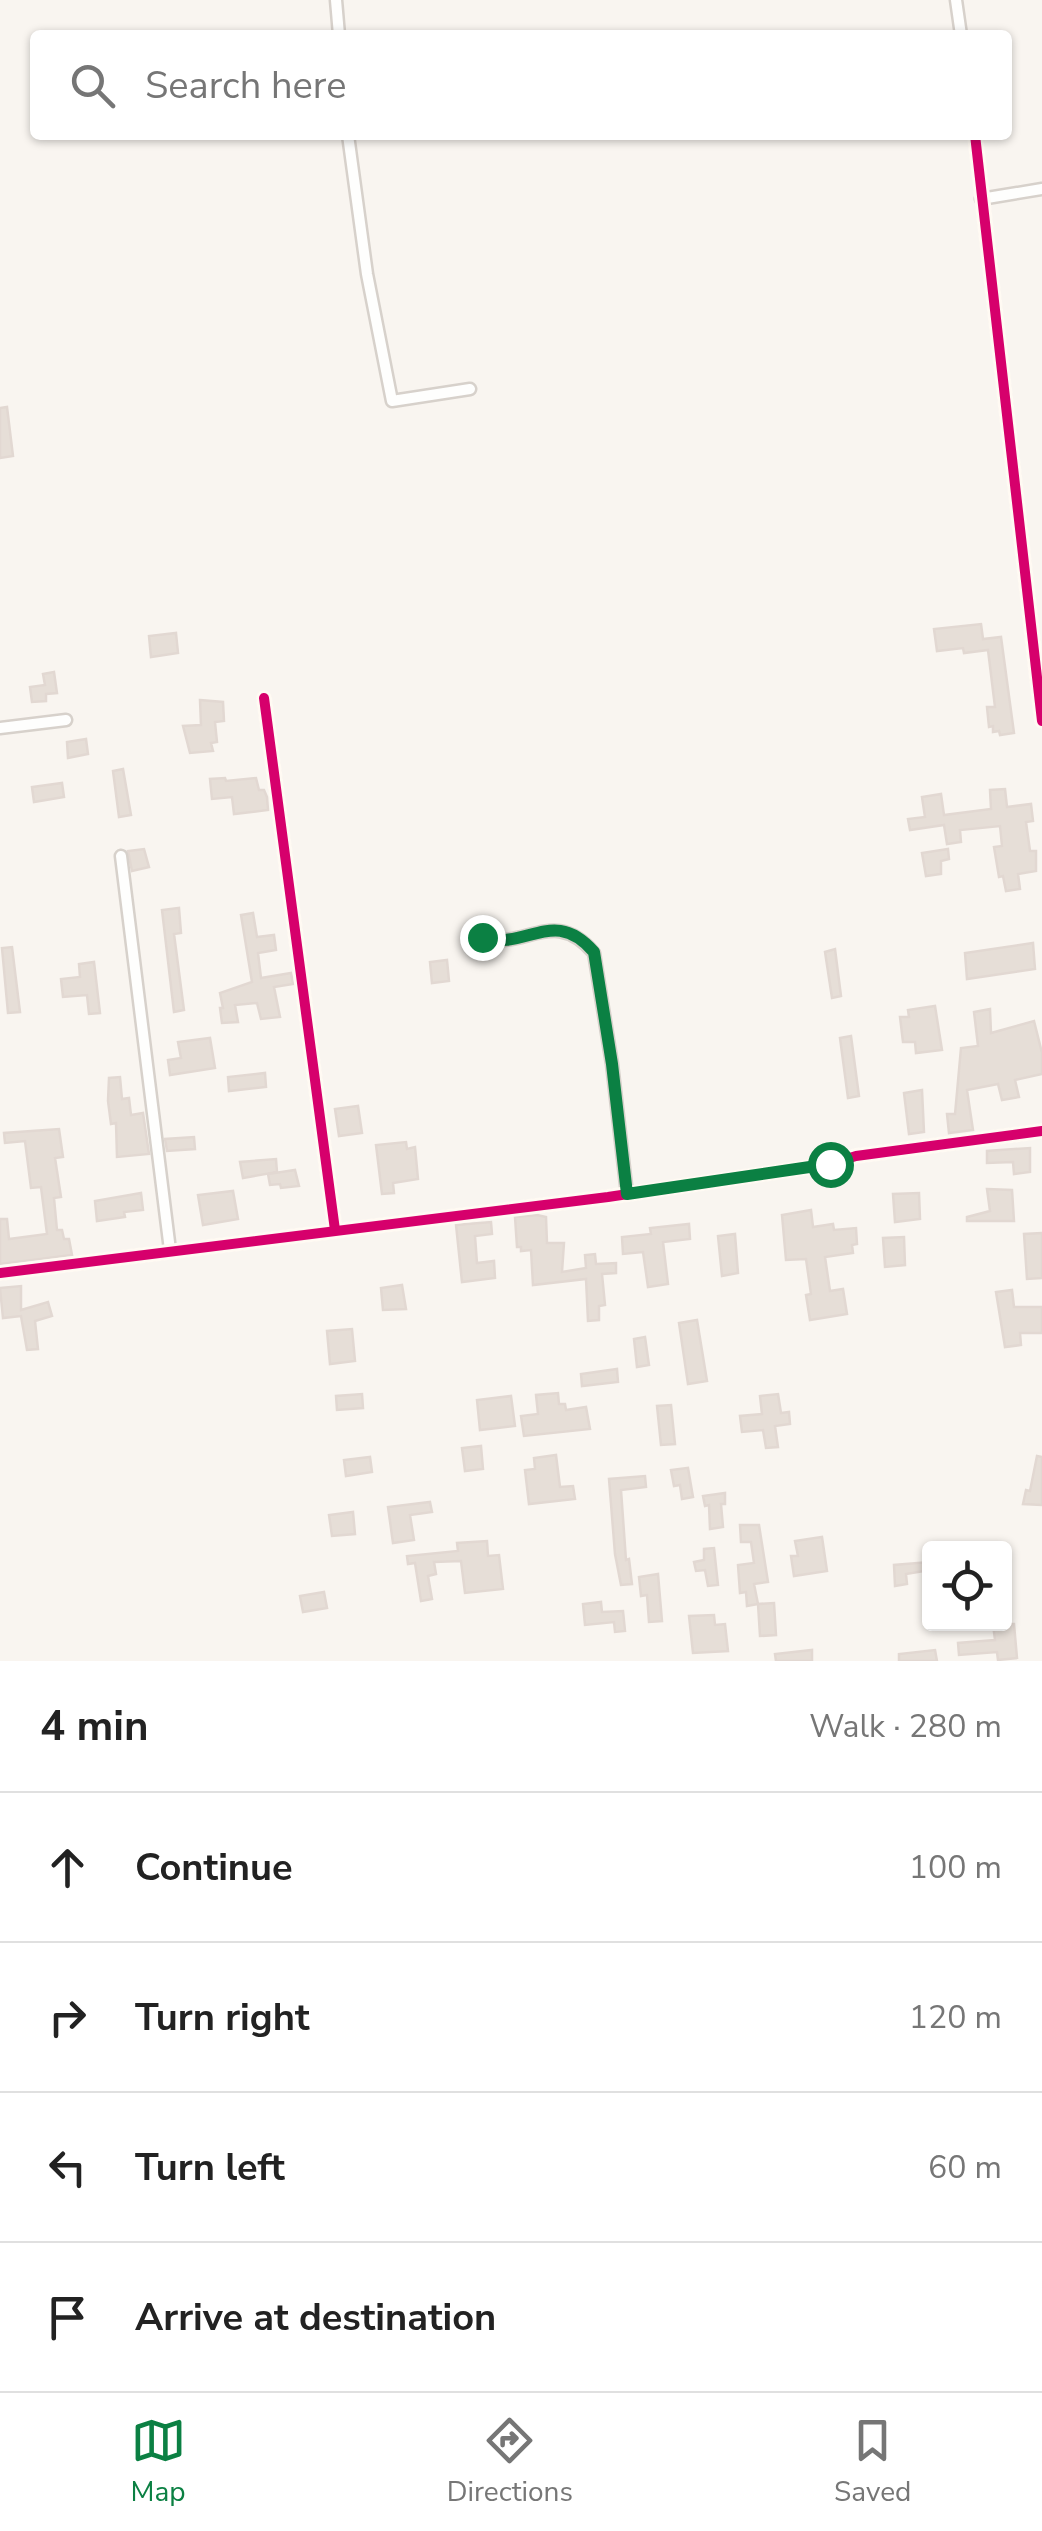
<!DOCTYPE html>
<meta charset="utf-8">
<style>
:root{--surface:#fff;--page:#f6f6f6;--text:#222;--muted:#767676;--line:#e0e0e0;--accent:#0b8043}
body{margin:0;font-family:"Nunito Sans",sans-serif;background:var(--page);color:var(--text)}
.controls{position:absolute;right:30px;bottom:30px;display:grid;overflow:hidden;border-radius:10px;box-shadow:0 2px 8px #0004}
.controls button{width:90px;height:90px;display:grid;place-items:center;padding:0;border:0;border-bottom:2px solid var(--line);background:var(--surface);color:var(--text);font:50px sans-serif}
.stop{position:absolute;width:30px;height:30px;margin:-22px;border:8px solid #0b8043;border-radius:50%;background:#fff}
.stop.end{background:#0b8043;border-color:#fff;box-shadow:0 2px 10px #0008}
.list{margin:0;padding:0;list-style:none}
h2{display:flex;justify-content:space-between;align-items:center;height:130px;margin:0;padding:0 40px;font-size:42px}
h2 small{font-size:32px;font-weight:400;color:var(--muted)}
.list li{display:grid;grid-template-columns:65px 1fr auto;gap:30px;align-items:center;box-sizing:border-box;height:150px;padding:0 40px;border-top:2px solid var(--line)}
.list b{display:block;font-size:38px;white-space:nowrap}
.list em{font-size:32px;font-style:normal;color:var(--muted)}
.icon{flex:none;width:55px;height:55px;fill:none;stroke:currentColor;stroke-width:2;stroke-linecap:round;stroke-linejoin:round}
.map{position:relative;flex:none;width:1042px;height:1661px;overflow:hidden}
.search{position:absolute;background:var(--surface);box-shadow:0 2px 8px #0004;left:30px;right:30px;top:30px;height:110px;display:flex;align-items:center;gap:25px;box-sizing:border-box;padding:0 35px;border-radius:10px;color:var(--muted);font-size:38px}
.sheet{height:730px;background:var(--surface)}
nav{display:flex;justify-content:space-around;align-items:center;box-sizing:border-box;height:140px;border-top:2px solid var(--line);background:var(--surface);font-size:28px;color:var(--muted)}
nav a{display:grid;justify-items:center;gap:5px}
nav .on{color:var(--accent)}
.map>svg:first-child{display:block}
.building{fill:#e6ded7;stroke:#e2d8d2;stroke-width:2.5}
.lines{fill:none;stroke-linecap:round;stroke-linejoin:round}
.minor-casing{stroke:#d7d1cb;stroke-width:15}
.minor{stroke:#fefefd;stroke-width:10}
.cycleway-casing{stroke:#fffaf3;stroke-width:16}
.cycleway{stroke:#d6006c;stroke-width:10}
.route{stroke:#0b8043;stroke-width:12}
</style>
<div class="map">
<svg width="1042" height="1661" viewBox="0 0 1042 1661">
<rect width="100%" height="100%" fill="#f9f5f0"/>
<g class="building">
<polygon points="7,407 13,456 0,458 0,408"/>
<polygon points="981,624 983,639 1001,637 1014,733 1000,735 999,731 993,732 993,726 989,727 987,707 995,707 988,650 964,653 963,648 937,651 934,629"/>
<polygon points="176,633 178,653 151,657 149,636"/>
<polygon points="54,672 57,693 46,694 46,701 32,702 30,687 45,685 43,674"/>
<polygon points="200,700 223,702 224,721 215,722 217,742 211,743 213,751 190,753 183,726 201,725"/>
<polygon points="86,739 88,754 68,758 67,742"/>
<polygon points="123,769 131,815 119,817 113,771"/>
<polygon points="225,778 226,781 256,778 259,790 264,790 267,797 268,810 234,814 232,797 212,799 210,779"/>
<polygon points="62,783 64,797 34,802 32,787"/>
<polygon points="1005,789 1007,807 1031,804 1033,821 1026,822 1030,851 1036,851 1036,871 1018,874 1020,889 1006,891 1003,876 999,877 994,847 1002,846 1000,826 960,830 961,842 947,844 944,825 910,830 908,819 925,817 922,797 941,794 944,815 991,809 990,790"/>
<polygon points="144,849 149,867 132,871 128,851"/>
<polygon points="948,849 949,859 941,861 941,874 926,876 922,853"/>
<polygon points="179,908 181,933 174,934 184,1010 174,1012 162,910"/>
<polygon points="253,913 257,937 274,935 276,950 258,953 261,978 291,973 293,984 274,987 280,1017 261,1019 257,1003 235,1005 238,1022 222,1023 220,1008 223,1008 220,993 252,982 241,915"/>
<polygon points="1033,943 1035,969 967,979 965,953"/>
<polygon points="12,947 20,1012 8,1013 2,948"/>
<polygon points="835,949 841,996 832,998 825,952"/>
<polygon points="447,960 449,981 432,983 430,962"/>
<polygon points="94,962 100,1013 89,1014 87,995 63,997 61,979 80,977 79,964"/>
<polygon points="935,1006 942,1050 916,1053 915,1042 903,1042 900,1017 909,1017 908,1010"/>
<polygon points="990,1009 991,1033 1034,1021 1042,1053 1042,1074 1015,1080 1019,1097 1002,1100 998,1084 967,1090 973,1130 949,1133 947,1114 955,1114 961,1048 978,1046 974,1012"/>
<polygon points="851,1036 859,1096 848,1098 840,1038"/>
<polygon points="210,1038 215,1068 170,1075 168,1060 181,1058 178,1042"/>
<polygon points="265,1073 266,1087 229,1091 228,1077"/>
<polygon points="120,1077 122,1099 129,1098 131,1115 143,1113 149,1154 117,1157 116,1123 111,1124 108,1101 109,1078"/>
<polygon points="922,1090 924,1132 909,1134 904,1093"/>
<polygon points="358,1106 362,1133 339,1136 335,1109"/>
<polygon points="59,1129 63,1157 55,1158 61,1197 54,1198 57,1230 62,1230 64,1239 69,1239 72,1255 0,1264 0,1219 7,1219 9,1239 47,1234 41,1187 31,1188 25,1141 5,1143 4,1133"/>
<polygon points="194,1137 195,1149 167,1151 165,1139"/>
<polygon points="406,1142 407,1149 415,1147 418,1179 393,1183 394,1193 382,1194 376,1145"/>
<polygon points="1030,1148 1030,1172 1014,1174 1013,1162 987,1163 987,1151"/>
<polygon points="276,1159 277,1172 243,1178 240,1162"/>
<polygon points="295,1170 299,1186 281,1188 280,1184 270,1185 268,1174"/>
<polygon points="987,1189 1012,1190 1014,1221 967,1221 967,1217 990,1211"/>
<polygon points="233,1191 238,1219 203,1225 198,1195"/>
<polygon points="141,1193 143,1210 124,1212 125,1217 97,1221 95,1201"/>
<polygon points="919,1193 920,1219 895,1222 893,1194"/>
<polygon points="811,1210 813,1227 833,1224 834,1230 856,1228 857,1244 852,1245 853,1253 825,1257 830,1291 843,1289 847,1314 810,1320 806,1295 811,1294 806,1259 786,1260 782,1215"/>
<polygon points="537,1215 546,1217 547,1243 564,1243 562,1272 586,1268 585,1255 595,1254 596,1264 616,1263 616,1273 602,1274 605,1305 599,1306 599,1320 588,1321 586,1279 533,1285 531,1250 521,1251 521,1247 517,1247 515,1217"/>
<polygon points="491,1222 492,1234 475,1236 477,1263 494,1261 495,1278 462,1282 456,1225"/>
<polygon points="689,1224 690,1239 663,1242 668,1284 648,1287 643,1252 623,1254 622,1237 651,1234 650,1228"/>
<polygon points="1042,1233 1042,1278 1027,1279 1024,1234"/>
<polygon points="735,1234 738,1273 722,1276 718,1236"/>
<polygon points="904,1237 905,1265 885,1267 883,1238"/>
<polygon points="402,1285 406,1309 383,1310 381,1288"/>
<polygon points="21,1286 21,1310 48,1302 52,1316 35,1321 38,1349 27,1350 21,1316 3,1318 0,1288"/>
<polygon points="1012,1290 1014,1307 1042,1307 1042,1333 1020,1333 1021,1345 1005,1347 996,1292"/>
<polygon points="697,1320 707,1381 688,1384 679,1323"/>
<polygon points="352,1329 355,1361 330,1364 327,1331"/>
<polygon points="645,1337 649,1365 637,1367 634,1339"/>
<polygon points="617,1369 618,1382 582,1386 581,1374"/>
<polygon points="558,1393 559,1404 565,1404 566,1410 586,1407 590,1429 524,1436 521,1416 538,1414 536,1395"/>
<polygon points="362,1394 363,1408 337,1410 336,1396"/>
<polygon points="778,1394 781,1413 789,1412 790,1424 775,1426 778,1447 766,1448 763,1430 742,1432 740,1416 762,1414 760,1396"/>
<polygon points="511,1396 515,1426 480,1430 477,1400"/>
<polygon points="671,1405 675,1444 661,1445 657,1406"/>
<polygon points="481,1446 483,1469 465,1471 462,1448"/>
<polygon points="556,1455 560,1487 573,1486 575,1499 529,1504 525,1470 535,1469 534,1458"/>
<polygon points="1037,1456 1042,1457 1042,1505 1023,1504 1026,1490 1030,1491"/>
<polygon points="370,1457 372,1472 346,1476 344,1460"/>
<polygon points="688,1468 693,1497 682,1499 680,1485 674,1486 671,1470"/>
<polygon points="645,1476 646,1487 621,1490 626,1560 629,1559 632,1584 621,1585 615,1554 609,1479"/>
<polygon points="725,1493 725,1504 721,1504 723,1527 710,1529 709,1505 705,1506 703,1496"/>
<polygon points="430,1502 432,1512 410,1515 414,1540 393,1543 388,1507"/>
<polygon points="353,1512 355,1534 332,1536 329,1515"/>
<polygon points="740,1525 759,1525 768,1582 754,1584 758,1604 747,1606 746,1592 740,1593 738,1565 754,1563 751,1542 741,1542"/>
<polygon points="822,1537 827,1571 794,1576 791,1556 798,1556 795,1541"/>
<polygon points="487,1541 488,1556 499,1555 503,1589 465,1593 461,1561 434,1562 436,1574 428,1576 432,1599 421,1601 415,1563 408,1564 407,1556 458,1551 457,1543"/>
<polygon points="714,1548 718,1585 708,1586 705,1570 696,1571 694,1562 704,1560 704,1549"/>
<polygon points="929,1562 930,1570 906,1574 907,1584 895,1586 894,1565"/>
<polygon points="658,1574 662,1621 649,1622 647,1595 641,1596 639,1577"/>
<polygon points="324,1592 327,1608 303,1612 300,1596"/>
<polygon points="601,1602 602,1612 623,1611 625,1631 615,1632 614,1622 585,1625 583,1604"/>
<polygon points="774,1603 776,1635 760,1636 758,1604"/>
<polygon points="714,1615 715,1625 725,1624 728,1651 693,1653 689,1616"/>
<polygon points="993,1624 1014,1624 1017,1658 998,1660 997,1652 959,1655 958,1643 995,1640"/>
<polygon points="812,1650 812,1661 776,1661 775,1654"/>
<polygon points="935,1650 937,1661 899,1661 899,1654"/>
</g>
<g class="lines">
<defs>
<g id="minor">
<polyline points="336,0 339,35"/>
<polyline points="956,0 961,35"/>
<polyline points="348,135 367,274 392,401 470,389"/>
<polyline points="975,135 1042,721"/>
<polyline points="981,199 1042,189"/>
<polyline points="264,698 335,1230"/>
<polyline points="0,728 66,720"/>
<polyline points="121,856 170,1250"/>
<path d="M 481,937 C 525,952 553,905 594,953 L 612,1064 L 627,1194"/>
<polyline points="0,1273 608,1197 830,1164 856,1156 1042,1131"/>
</g>
</defs>
<use href="#minor" class="minor-casing"/>
<use href="#minor" class="minor"/>
<defs>
<g id="cycleway">
<polyline points="975,135 1042,721"/>
<polyline points="264,698 335,1230"/>
<polyline points="0,1273 608,1197 830,1164 856,1156 1042,1131"/>
</g>
</defs>
<use href="#cycleway" class="cycleway-casing"/>
<use href="#cycleway" class="cycleway"/>
</g>
<g class="lines">
<path class="route" d="M 482,937 C 526,952 553,905 594,952 L 612,1064 L 627,1194 L 830,1164"/>
</g>
</svg>
<div class="controls">
<button><svg class="icon" aria-label="locate" viewBox="0 0 24 24"><circle cx="12" cy="12" r="6"/><path d="M12 2v4M12 18v4M2 12h4M18 12h4"/></svg></button>
</div>
<div class="stop" style="left:830px;top:1164px"></div>
<div class="stop end" style="left:482px;top:937px"></div>
<div class="search"><svg class="icon" aria-label="search" viewBox="0 0 24 24"><circle cx="10" cy="10" r="6"/><path d="M15 15l6 6"/></svg>Search here</div>
</div>
<section class="sheet">
<h2>4 min<small>Walk · 280 m</small></h2>
<ul class="list">
<li><svg class="icon" aria-label="ahead" viewBox="0 0 24 24"><path d="M12 20V5M6 11l6-6 6 6"/></svg><div><b>Continue</b></div><em>100 m</em></li>
<li><svg class="icon" aria-label="right" viewBox="0 0 24 24"><path d="M7 20v-9h11M14 6l5 5-5 5"/></svg><div><b>Turn right</b></div><em>120 m</em></li>
<li><svg class="icon" aria-label="left" viewBox="0 0 24 24"><path d="M17 20v-9H6M10 6l-5 5 5 5"/></svg><div><b>Turn left</b></div><em>60 m</em></li>
<li><svg class="icon" aria-label="arrive" viewBox="0 0 24 24"><path d="M6 21V4h12l-3 4 3 4H6"/></svg><div><b>Arrive at destination</b></div></li>
</ul>
</section>
<nav>
<a class="on"><svg class="icon" aria-label="map" viewBox="0 0 24 24"><path d="M3 6l6-2 6 2 6-2v14l-6 2-6-2-6 2zM9 4v14M15 6v14"/></svg>Map</a>
<a><svg class="icon" aria-label="directions" viewBox="0 0 24 24"><path d="M12 3l9 9-9 9-9-9zM9 14v-3h6M13 9l2 2-2 2"/></svg>Directions</a>
<a><svg class="icon" aria-label="saved" viewBox="0 0 24 24"><path d="M7 4h10v16l-5-4-5 4z"/></svg>Saved</a>
</nav>
